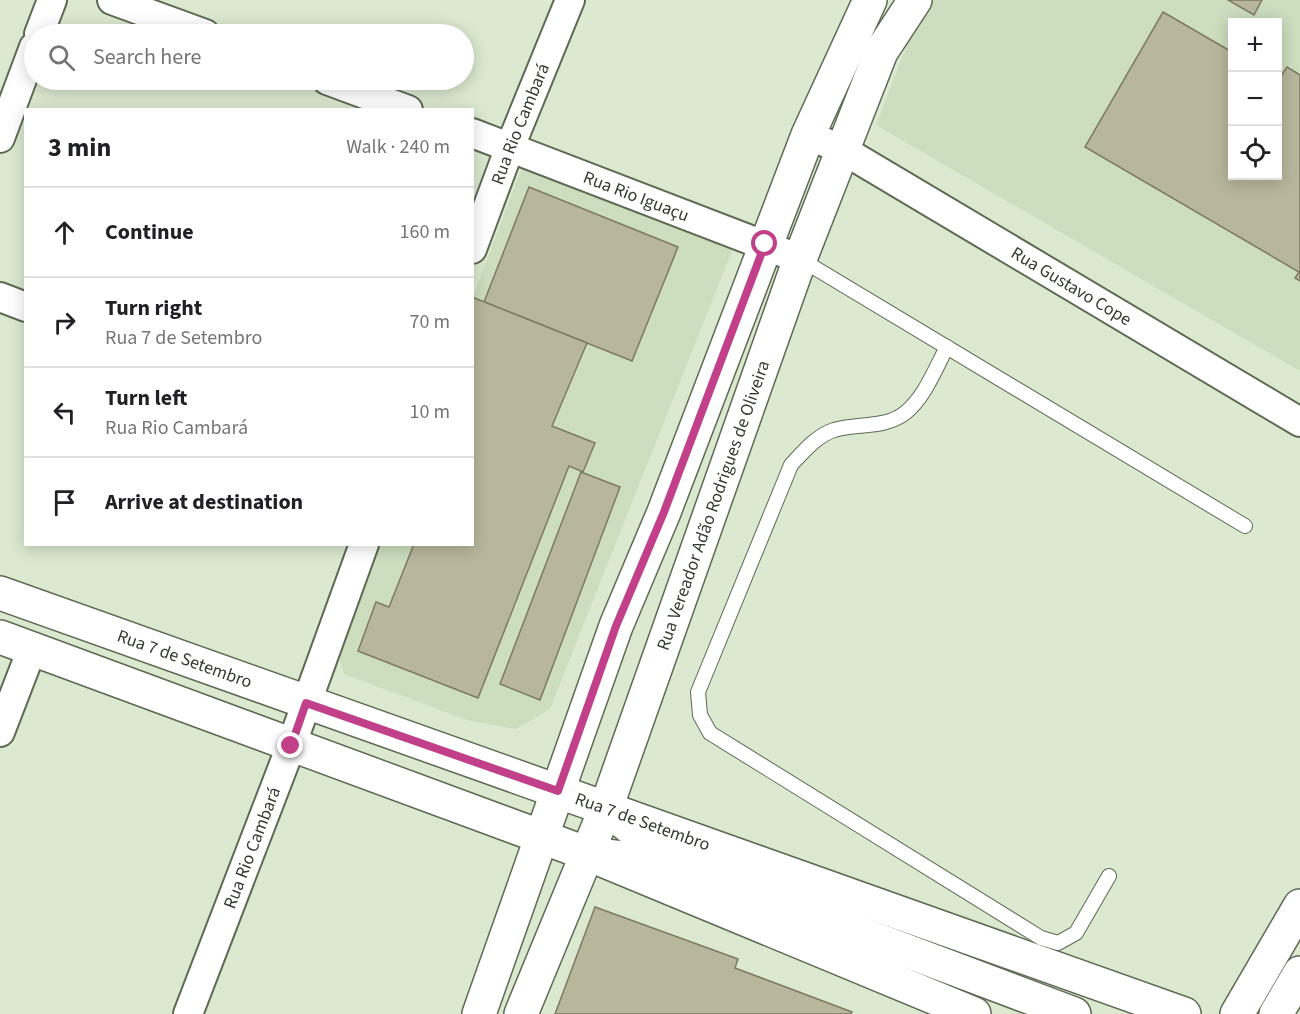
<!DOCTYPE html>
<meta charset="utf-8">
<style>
:root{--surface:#fff;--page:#f2f2f2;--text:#202124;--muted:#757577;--line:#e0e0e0}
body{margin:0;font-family:"Source Sans 3",sans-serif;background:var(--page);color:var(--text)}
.controls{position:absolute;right:18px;top:18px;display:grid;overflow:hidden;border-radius:0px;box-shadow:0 3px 15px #0003}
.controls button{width:54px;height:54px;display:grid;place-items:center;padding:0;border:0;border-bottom:2px solid var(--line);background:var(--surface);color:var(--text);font:30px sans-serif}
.stop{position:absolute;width:18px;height:18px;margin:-14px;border:4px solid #c14089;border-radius:50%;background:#fff}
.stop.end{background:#c14089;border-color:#fff;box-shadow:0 2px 6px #0008}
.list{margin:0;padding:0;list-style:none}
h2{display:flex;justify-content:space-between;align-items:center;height:78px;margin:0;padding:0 24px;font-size:26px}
h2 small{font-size:20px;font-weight:400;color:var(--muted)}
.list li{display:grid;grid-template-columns:39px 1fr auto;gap:18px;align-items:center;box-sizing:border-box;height:90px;padding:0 24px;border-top:2px solid var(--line)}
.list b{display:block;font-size:22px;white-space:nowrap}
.list p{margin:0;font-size:20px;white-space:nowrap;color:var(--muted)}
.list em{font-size:20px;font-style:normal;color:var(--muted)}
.icon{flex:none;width:33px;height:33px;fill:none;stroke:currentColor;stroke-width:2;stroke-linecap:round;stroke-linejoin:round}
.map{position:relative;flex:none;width:1300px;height:1014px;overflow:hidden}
.search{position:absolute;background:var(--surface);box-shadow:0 3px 15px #0003;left:24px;top:24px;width:450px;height:66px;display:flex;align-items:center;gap:15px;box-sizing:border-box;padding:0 21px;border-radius:33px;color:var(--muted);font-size:22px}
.panel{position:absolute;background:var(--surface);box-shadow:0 3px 15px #0003;left:24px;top:108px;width:450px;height:438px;border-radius:0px}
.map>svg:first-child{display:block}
.built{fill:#ccdebe;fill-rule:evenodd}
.building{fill:#b8b69b;stroke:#7d7b62;stroke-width:1.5}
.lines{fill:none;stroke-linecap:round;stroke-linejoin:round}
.lane-casing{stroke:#5e6a54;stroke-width:16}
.street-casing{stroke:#5e6a54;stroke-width:32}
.secondary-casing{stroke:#5e6a54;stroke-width:36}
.highway-casing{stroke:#5e6a54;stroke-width:36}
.lane{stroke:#fff;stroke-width:14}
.street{stroke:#fff;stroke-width:28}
.secondary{stroke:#fff;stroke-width:33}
.highway{stroke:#fff;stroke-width:33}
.route{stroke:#c14089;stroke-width:8}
.labels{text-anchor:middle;stroke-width:5;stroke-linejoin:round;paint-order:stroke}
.street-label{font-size:18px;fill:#353b31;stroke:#e8f7dd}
</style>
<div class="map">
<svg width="1300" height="1014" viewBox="0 0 1300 1014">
<rect width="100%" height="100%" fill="#dbe9d0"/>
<g class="built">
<path d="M 931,0 L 1300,0 L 1300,371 L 876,125 L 914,27 ZM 1232,22 L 1278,22 L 1278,176 L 1232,176 Z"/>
<polygon points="522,167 733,248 550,709 516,729 467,720 344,674 337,649 377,545 472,544 473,297"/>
</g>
<g class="building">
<polygon points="1228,0 1262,0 1254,15"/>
<polygon points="1163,12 1232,52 1232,176 1278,176 1278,78 1279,79 1287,67 1300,75 1300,281 1295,278 1299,272 1085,147"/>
<polygon points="529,187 678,247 632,361 484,302"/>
<polygon points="472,297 587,343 552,426 595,443 583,472 569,466 478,698 358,651 376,602 389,607 414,544 472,544"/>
<polygon points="581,472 620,487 540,700 500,684"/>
<polygon points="595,907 738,959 735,968 852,1012 851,1014 555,1014"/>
</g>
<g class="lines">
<defs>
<g id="lane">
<polyline points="800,259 1245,526"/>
<path d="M 947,347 C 935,369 925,397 905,413 C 884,429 857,423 834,430 C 816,436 803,452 791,465 L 698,692 L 700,715 L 710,733 L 1041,938 L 1058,943 L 1076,933 L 1109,876"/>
</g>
<g id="street">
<polyline points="112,0 205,34"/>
<polyline points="39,34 52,0"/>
<polyline points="327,80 408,110"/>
<path id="s1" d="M 472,133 L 800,259"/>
<path id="s2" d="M 808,135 L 843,150 L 1300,422"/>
<polyline points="0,138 34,47"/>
<path id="s3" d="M 472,249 L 510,147 L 570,0"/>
<polyline points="0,297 26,307"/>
<polyline points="0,732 32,649"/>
<path id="s4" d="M 188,1014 L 291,746 L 364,544"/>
</g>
<g id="secondary">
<path id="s5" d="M 0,593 L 1184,1014"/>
<polyline points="0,637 588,854 974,1014"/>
<polyline points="479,1014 616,626 664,512 808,135 870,0"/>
<path id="s6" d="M 521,1014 L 606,808 L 800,259 L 881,52 L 915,0"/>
<polyline points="1237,1014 1300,906"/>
</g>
<g id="highway">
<polyline points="606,808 676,864"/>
<polyline points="588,854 676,864 1074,1014"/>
<polyline points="1276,1014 1300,973"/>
</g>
</defs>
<use href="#lane" class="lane-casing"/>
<use href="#street" class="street-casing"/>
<use href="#secondary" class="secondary-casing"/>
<use href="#highway" class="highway-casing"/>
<use href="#lane" class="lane"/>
<use href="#street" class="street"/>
<use href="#secondary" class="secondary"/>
<use href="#highway" class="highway"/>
</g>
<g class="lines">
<polyline class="route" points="291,746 306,703 558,791 616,626 664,512 765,244"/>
</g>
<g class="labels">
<g class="street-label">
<text dy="6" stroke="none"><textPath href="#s3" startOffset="134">Rua Rio Cambará</textPath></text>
<text dy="6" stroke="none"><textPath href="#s1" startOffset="176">Rua Rio Iguaçu</textPath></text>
<text dy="6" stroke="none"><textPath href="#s2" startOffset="304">Rua Gustavo Cope</textPath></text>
<text dy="6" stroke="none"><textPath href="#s6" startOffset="544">Rua Vereador Adão Rodrigues de Oliveira</textPath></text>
<text dy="6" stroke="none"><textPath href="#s5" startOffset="196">Rua 7 de Setembro</textPath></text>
<text dy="6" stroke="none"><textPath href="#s5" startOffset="682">Rua 7 de Setembro</textPath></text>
<text dy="6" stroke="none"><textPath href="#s4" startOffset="178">Rua Rio Cambará</textPath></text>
</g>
</g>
</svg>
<div class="controls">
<button>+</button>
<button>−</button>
<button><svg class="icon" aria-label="locate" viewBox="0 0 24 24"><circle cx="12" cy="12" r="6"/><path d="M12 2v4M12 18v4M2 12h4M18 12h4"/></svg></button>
</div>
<div class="stop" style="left:765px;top:244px"></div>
<div class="stop end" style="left:291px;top:746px"></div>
<div class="search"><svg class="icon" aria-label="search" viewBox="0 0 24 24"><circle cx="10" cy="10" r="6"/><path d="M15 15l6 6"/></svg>Search here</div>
<section class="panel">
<h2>3 min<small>Walk · 240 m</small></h2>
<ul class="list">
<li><svg class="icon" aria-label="ahead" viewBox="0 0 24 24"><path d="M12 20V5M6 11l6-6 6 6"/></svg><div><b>Continue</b></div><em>160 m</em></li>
<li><svg class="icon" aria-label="right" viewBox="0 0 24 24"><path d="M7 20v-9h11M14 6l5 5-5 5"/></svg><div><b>Turn right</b><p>Rua 7 de Setembro</p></div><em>70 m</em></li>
<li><svg class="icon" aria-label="left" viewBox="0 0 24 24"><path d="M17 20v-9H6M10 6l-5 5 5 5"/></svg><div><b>Turn left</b><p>Rua Rio Cambará</p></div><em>10 m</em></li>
<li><svg class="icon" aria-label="arrive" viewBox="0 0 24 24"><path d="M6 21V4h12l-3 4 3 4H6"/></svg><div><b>Arrive at destination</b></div></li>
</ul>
</section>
</div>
